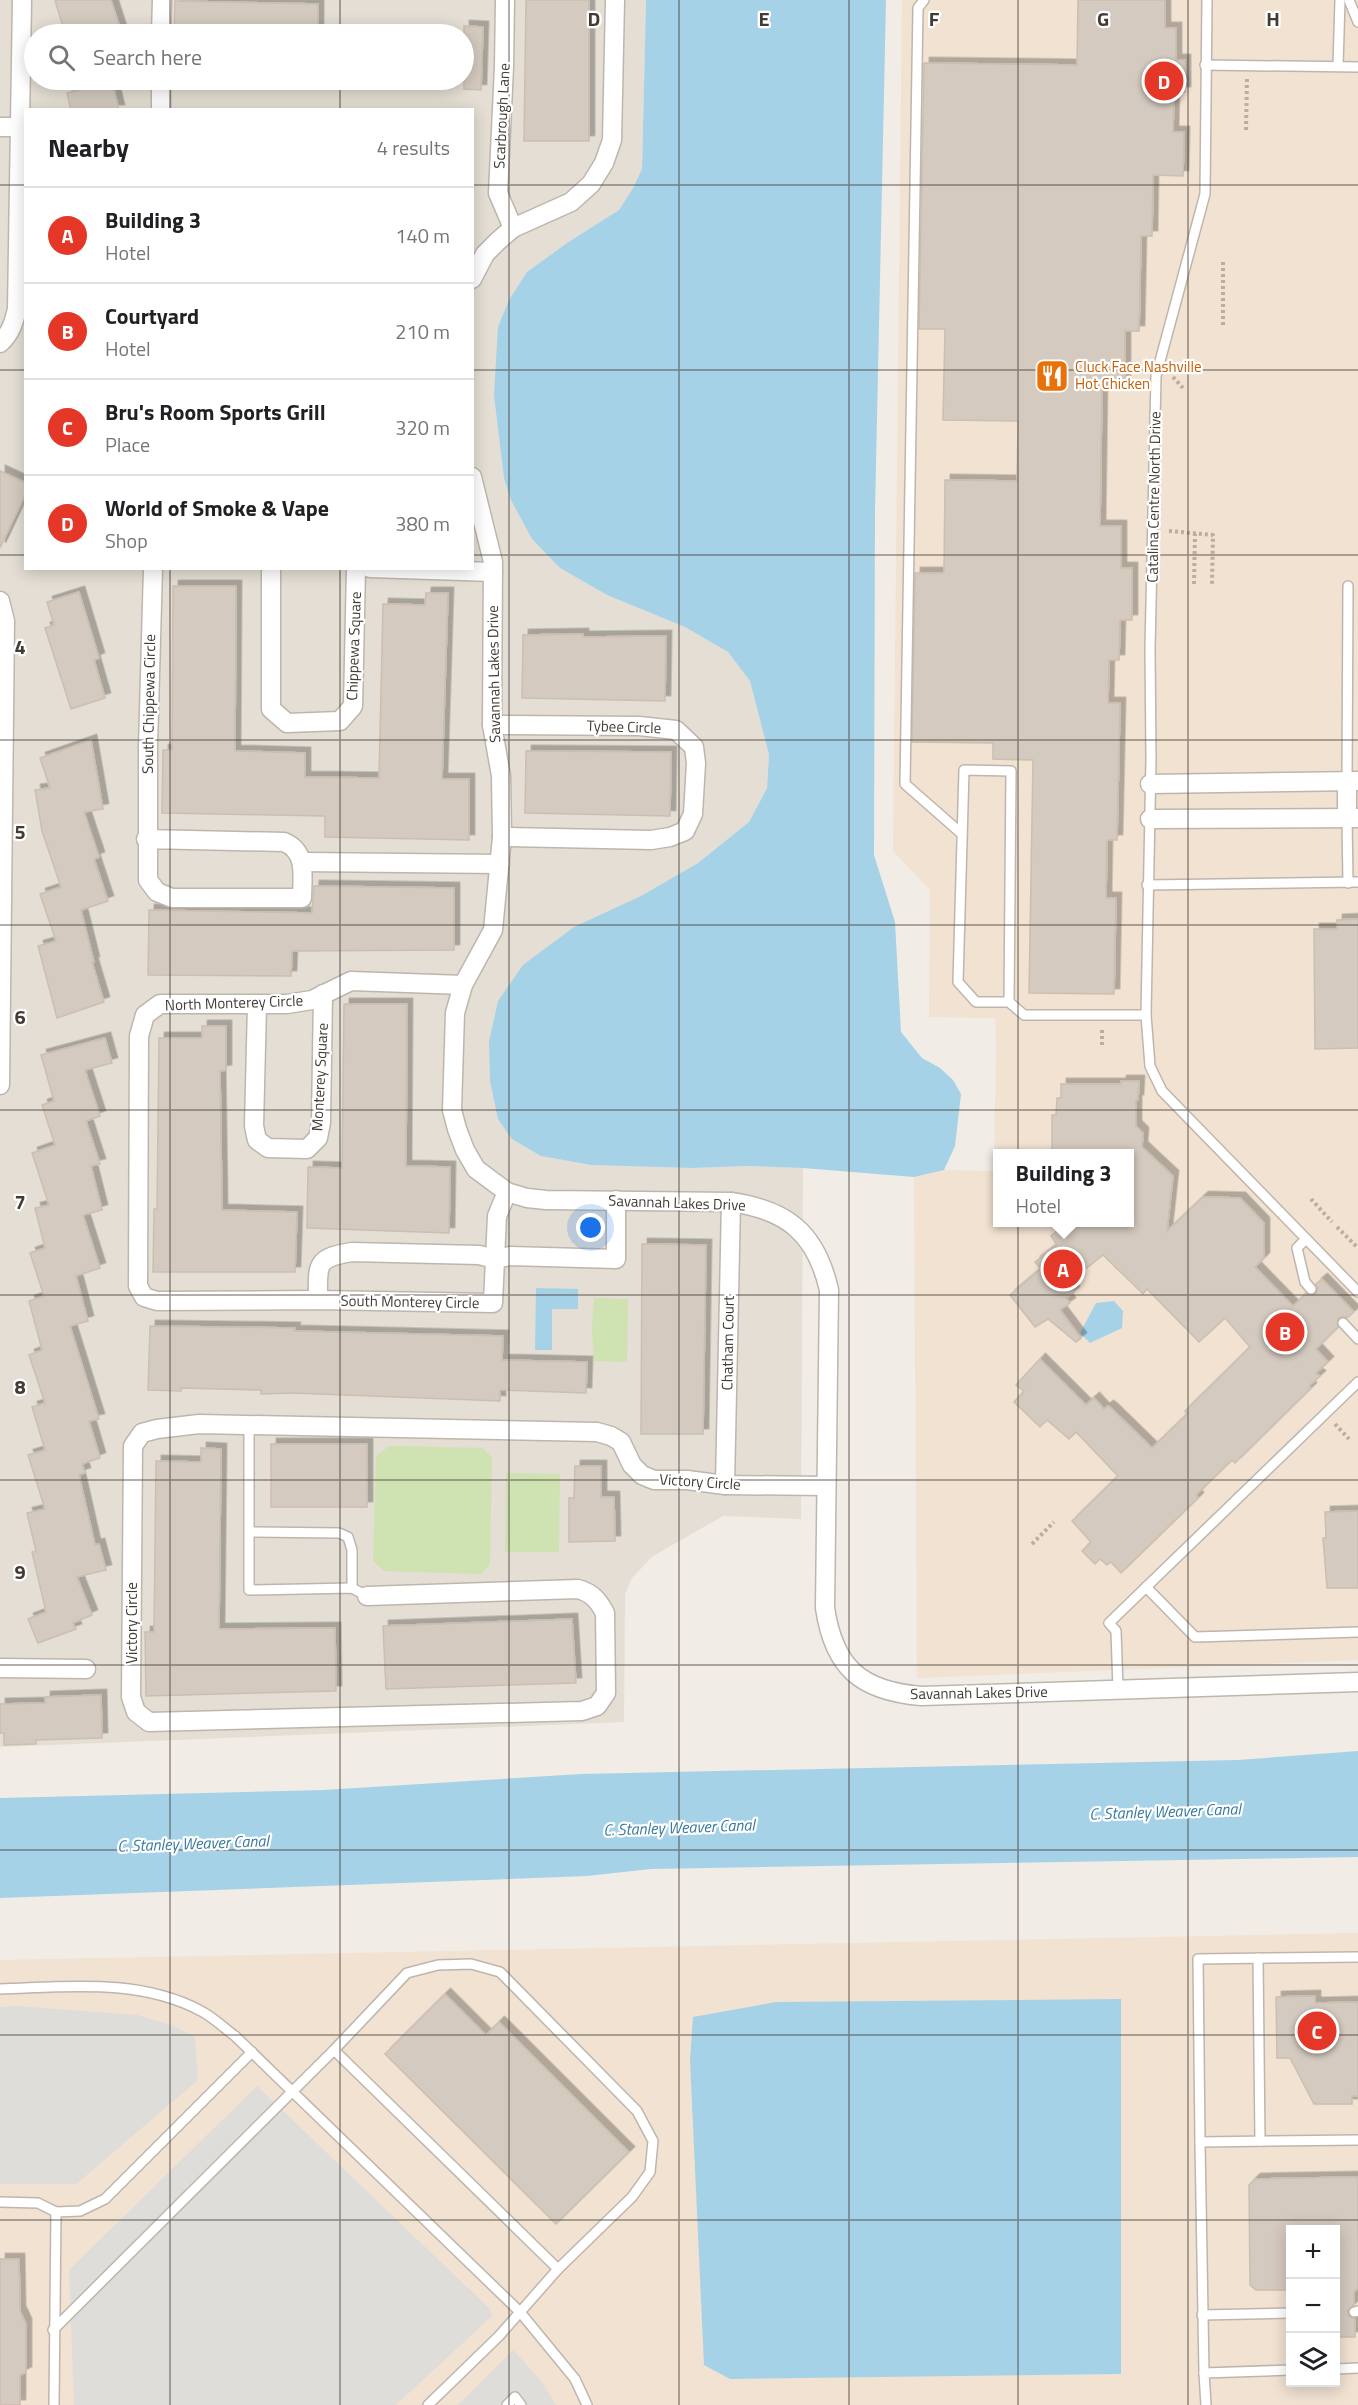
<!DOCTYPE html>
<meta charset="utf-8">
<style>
:root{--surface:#fff;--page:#f2f2f2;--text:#202124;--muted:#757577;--line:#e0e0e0;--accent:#e53728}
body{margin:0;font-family:"Titillium Web",sans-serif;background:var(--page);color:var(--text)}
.controls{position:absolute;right:18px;bottom:18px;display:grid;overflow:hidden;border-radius:0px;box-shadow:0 3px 15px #0003}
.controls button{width:54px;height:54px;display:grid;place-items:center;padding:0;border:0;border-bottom:2px solid var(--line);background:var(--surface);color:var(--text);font:30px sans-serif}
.you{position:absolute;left:591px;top:1228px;width:21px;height:21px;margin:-15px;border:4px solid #fff;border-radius:50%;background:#1a73e8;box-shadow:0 0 0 9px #1a73e833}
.badge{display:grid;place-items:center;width:39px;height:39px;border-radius:50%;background:var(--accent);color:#fff;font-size:20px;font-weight:700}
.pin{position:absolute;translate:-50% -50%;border:3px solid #fff;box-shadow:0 2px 6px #0006}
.popup{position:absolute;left:993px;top:1149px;width:141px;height:78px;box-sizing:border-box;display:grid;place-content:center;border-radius:0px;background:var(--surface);filter:drop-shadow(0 2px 4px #0005);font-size:20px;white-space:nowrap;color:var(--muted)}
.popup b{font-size:22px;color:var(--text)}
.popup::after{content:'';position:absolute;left:50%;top:100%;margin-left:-12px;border:12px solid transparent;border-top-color:var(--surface)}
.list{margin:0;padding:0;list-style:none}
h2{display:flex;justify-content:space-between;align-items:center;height:78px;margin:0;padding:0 24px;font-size:26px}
h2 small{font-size:20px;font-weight:400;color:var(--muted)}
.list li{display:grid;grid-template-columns:39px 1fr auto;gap:18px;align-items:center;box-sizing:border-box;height:96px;padding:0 24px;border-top:2px solid var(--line)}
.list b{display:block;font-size:22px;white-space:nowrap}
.list p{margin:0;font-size:20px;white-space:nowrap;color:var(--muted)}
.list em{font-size:20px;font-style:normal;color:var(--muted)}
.icon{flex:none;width:33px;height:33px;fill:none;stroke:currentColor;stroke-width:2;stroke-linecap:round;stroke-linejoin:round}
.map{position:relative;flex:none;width:1358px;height:2405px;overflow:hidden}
.search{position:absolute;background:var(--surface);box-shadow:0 3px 15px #0003;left:24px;top:24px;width:450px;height:66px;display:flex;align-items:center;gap:15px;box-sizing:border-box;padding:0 21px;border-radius:33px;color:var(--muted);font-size:22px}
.panel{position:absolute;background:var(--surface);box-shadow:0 3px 15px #0003;left:24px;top:108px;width:450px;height:462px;border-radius:0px}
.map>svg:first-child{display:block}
.residential{fill:#e4ded4;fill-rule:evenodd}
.commercial{fill:#f1e2d2;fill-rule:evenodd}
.green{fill:#cfe2b1}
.parking{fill:#dfddda}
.water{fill:#a6d2e8}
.building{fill:#d4cabf;stroke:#cbbfb0;stroke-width:1.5;filter:url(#shadow)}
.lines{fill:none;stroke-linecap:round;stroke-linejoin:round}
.service-casing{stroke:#beb6ac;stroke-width:12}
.minor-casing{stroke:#beb6ac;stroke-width:21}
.path{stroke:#bbae9b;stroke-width:4;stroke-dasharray:3 3;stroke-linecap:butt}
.service{stroke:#fff;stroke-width:9}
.minor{stroke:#fff;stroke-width:18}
.grid{fill:none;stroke:#423c35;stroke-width:1.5;stroke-opacity:0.55}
.labels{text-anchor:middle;stroke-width:4.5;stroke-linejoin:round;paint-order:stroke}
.street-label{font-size:15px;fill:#423c35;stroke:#fff}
.food-label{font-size:15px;fill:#c56008;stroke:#fff;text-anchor:start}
.water-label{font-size:16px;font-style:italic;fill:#37799d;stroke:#fff}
.grid-label{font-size:20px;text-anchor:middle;font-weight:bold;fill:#423c35;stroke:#fff;stroke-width:4.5;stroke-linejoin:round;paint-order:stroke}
</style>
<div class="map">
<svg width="1358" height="2405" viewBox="0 0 1358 2405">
<defs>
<filter id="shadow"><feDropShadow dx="5.5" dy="-5.5" stdDeviation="0" flood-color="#0004"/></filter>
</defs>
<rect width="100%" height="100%" fill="#f1ece5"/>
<path class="residential" d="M 0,0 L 646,0 L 642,169 L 633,188 L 619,210 L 570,241 L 501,448 L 504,478 L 560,568 L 607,595 L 685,627 L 728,652 L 750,681 L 769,755 L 767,788 L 749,822 L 698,863 L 641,896 L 542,1156 L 591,1165 L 692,1168 L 747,1166 L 803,1168 L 801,1519 L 723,1516 L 653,1556 L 632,1578 L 625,1594 L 624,1722 L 0,1747 ZM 34,34 L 464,34 L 464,80 L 34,80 ZM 26,110 L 472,110 L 472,568 L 26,568 Z"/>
<g class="commercial">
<path d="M 902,0 L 1358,0 L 1358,1660 L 917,1678 L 914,1177 L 944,1170 L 994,1171 L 996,1048 L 995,1018 L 929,1017 L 930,890 L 893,851 ZM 997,1154 L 1129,1154 L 1129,1222 L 997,1222 Z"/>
<path d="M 1358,1933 L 1358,2405 L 0,2405 L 0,1960 ZM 1290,2230 L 1336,2230 L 1336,2382 L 1290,2382 Z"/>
</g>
<g class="green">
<polygon points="594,1298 628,1299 627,1362 594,1361 592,1329"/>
<polygon points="389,1446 483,1448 492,1458 490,1564 481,1574 384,1571 373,1561 376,1457"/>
<polygon points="506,1473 560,1474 559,1552 505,1552"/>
</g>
<g class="parking">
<polygon points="16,2006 137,2015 171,2025 195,2037 198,2080 76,2184 0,2184 0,2007"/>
<polygon points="257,2086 490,2309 492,2316 396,2405 74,2405 69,2270"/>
<polygon points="513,2350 540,2379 556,2405 458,2405"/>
</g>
<g class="water">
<polygon points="646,0 886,0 875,511 874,855 895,922 901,1032 922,1058 940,1068 953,1080 961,1094 955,1146 944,1170 914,1177 803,1168 747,1166 692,1168 591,1165 541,1156 512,1139 498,1119 490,1081 489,1042 498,1001 523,965 574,927 641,896 698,863 749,822 767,788 769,755 750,681 728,652 685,627 607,595 560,568 532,539 511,500 504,478 494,395 498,327 509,300 527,272 570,241 619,210 633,188 642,169"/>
<polygon points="536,1288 578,1289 578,1309 552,1309 552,1350 535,1350"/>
<polygon points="1114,1301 1123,1311 1122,1328 1090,1343 1080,1333 1096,1303"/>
<polygon points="1358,1751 1358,1857 651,1869 587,1876 0,1898 0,1798 323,1790 581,1774 1238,1760"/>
<polygon points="1121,1999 1121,2374 730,2379 704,2365 690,2060 693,2017 776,2002"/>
</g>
<g class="building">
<polygon points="55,0 111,0 122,34 65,34"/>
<polygon points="526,0 589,0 589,141 524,141"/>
<polygon points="1078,0 1165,0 1165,28 1176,28 1176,60 1185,60 1185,92 1174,92 1173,132 1184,132 1183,176 1153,175 1152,236 1141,236 1139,331 1125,331 1125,381 1102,381 1100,526 1121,526 1121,568 1132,568 1132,620 1120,620 1119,660 1109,660 1108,703 1120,703 1117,840 1107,840 1106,898 1116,898 1114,994 1029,993 1033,760 993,759 993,743 912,742 915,573 944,573 945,480 1017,481 1018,421 943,420 945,329 919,329 924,63 1077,65"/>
<polygon points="175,1 318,4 318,34 174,34"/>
<polygon points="464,26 483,27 481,90 464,89"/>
<polygon points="112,82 119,110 71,110 67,93"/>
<polygon points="0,471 26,483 26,493 0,548"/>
<polygon points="173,586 236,586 235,751 305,753 305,777 379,778 383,604 425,605 426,593 448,593 442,779 469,779 469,840 325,837 325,816 162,813 163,750 172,750"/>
<polygon points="79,592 99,658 94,660 105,698 71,709 45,628 54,625 47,602"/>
<polygon points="583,634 583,637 666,636 665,701 522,698 523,635"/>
<polygon points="91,740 103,809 84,812 99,857 94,859 108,901 81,910 94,962 92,962 104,1002 57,1018 38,946 56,941 40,894 61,887 42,831 35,790 50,788 40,758"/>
<polygon points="526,751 671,752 670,816 525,813"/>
<polygon points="314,886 454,888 454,950 292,951 291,976 148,975 149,910 312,913"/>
<polygon points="1358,919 1358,1048 1315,1049 1314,929 1337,929 1337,920"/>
<polygon points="344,1004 407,1004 406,1166 450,1167 449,1233 307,1228 308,1167 342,1168"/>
<polygon points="202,1026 226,1026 226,1070 220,1071 222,1210 297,1212 295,1272 153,1272 154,1209 157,1209 159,1038 202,1038"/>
<polygon points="105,1038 112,1063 85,1070 100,1116 86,1121 100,1164 91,1166 102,1210 83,1215 100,1268 76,1276 88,1321 70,1326 99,1419 89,1421 100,1458 82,1464 85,1473 79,1475 95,1545 99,1544 106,1570 77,1577 92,1615 73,1623 76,1629 38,1643 28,1619 46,1612 32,1552 36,1551 27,1513 45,1509 28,1455 45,1450 32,1407 45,1403 29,1355 42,1350 29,1301 44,1296 30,1253 45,1248 35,1208 49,1205 32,1153 55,1145 42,1105 54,1101 41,1055"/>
<polygon points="1121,1081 1139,1081 1138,1100 1136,1100 1136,1126 1143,1133 1142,1147 1173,1176 1167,1231 1203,1197 1240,1198 1264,1223 1264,1258 1255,1267 1293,1306 1306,1294 1312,1296 1316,1294 1318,1288 1316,1284 1322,1279 1354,1312 1347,1318 1342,1316 1338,1319 1338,1327 1316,1349 1328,1362 1316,1373 1320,1376 1309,1386 1311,1388 1235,1463 1232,1460 1196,1495 1198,1498 1121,1573 1111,1562 1107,1565 1100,1559 1095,1564 1082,1551 1091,1542 1072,1521 1118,1476 1076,1432 1069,1439 1047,1420 1040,1427 1014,1402 1024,1391 1016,1385 1040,1359 1086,1405 1094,1398 1104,1409 1108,1406 1112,1409 1152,1448 1187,1414 1185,1411 1250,1347 1225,1318 1199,1342 1147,1289 1143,1294 1103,1255 1068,1283 1074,1292 1066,1298 1070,1303 1060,1310 1081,1338 1076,1342 1048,1319 1035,1327 1010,1295 1041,1269 1035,1262 1057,1245 1051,1236 1067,1222 1129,1222 1129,1154 1052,1154 1052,1115 1056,1115 1057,1098 1061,1098 1061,1084 1121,1084"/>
<polygon points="642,1244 706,1245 703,1434 641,1434"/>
<polygon points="150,1326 295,1328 294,1331 503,1336 502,1360 587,1362 586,1393 500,1390 500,1401 293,1393 261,1394 261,1390 181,1388 181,1391 148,1390"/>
<rect x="271" y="1444" width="96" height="63"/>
<polygon points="201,1448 221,1449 219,1629 335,1628 336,1691 146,1696 145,1632 154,1632 156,1461 201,1462"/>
<polygon points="575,1466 601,1466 601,1497 614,1497 615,1541 569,1542 569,1498 574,1498"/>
<polygon points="1358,1511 1358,1588 1327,1588 1323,1538 1326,1538 1325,1512"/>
<polygon points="572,1619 576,1683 386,1689 383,1626"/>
<polygon points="101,1695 102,1738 36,1740 36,1744 4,1745 4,1733 0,1733 0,1704 45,1703 45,1697"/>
<polygon points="445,1994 486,2035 499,2022 629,2152 556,2224 385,2054"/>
<polygon points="1315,1996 1315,2003 1358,2002 1358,2096 1352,2096 1352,2104 1314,2104 1290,2058 1277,2058 1276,1997"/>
<polygon points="1358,2177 1358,2287 1354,2292 1354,2305 1347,2311 1349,2316 1355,2319 1355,2337 1335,2337 1335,2229 1290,2229 1290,2290 1256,2290 1250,2285 1249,2185 1255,2179"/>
<polygon points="0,2259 19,2259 20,2311 26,2324 26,2372 20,2375 20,2405 0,2405"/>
</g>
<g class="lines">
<defs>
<g id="service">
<polyline points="924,0 918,8 905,784 962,834"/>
<polyline points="1207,0 1205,194 1156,376 1150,649 1151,759 1146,1015 1150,1066 1162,1091 1358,1292"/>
<polyline points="1349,0 1358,22"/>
<polyline points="1205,65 1358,67"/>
<polyline points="1338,66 1340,0"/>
<polyline points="1347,781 1348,586"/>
<polyline points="1347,818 1348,883"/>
<polyline points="1147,885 1358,882"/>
<polyline points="1009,1002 976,1002 958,982 964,770 1011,771 1009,1002 1024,1015 1146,1015"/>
<polyline points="1306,1239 1297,1248 1305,1282 1311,1289"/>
<polyline points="1343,1323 1358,1339"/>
<polyline points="249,1425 249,1590 352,1588 367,1596"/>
<polyline points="250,1532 339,1533 348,1537 352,1550 352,1588"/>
<polyline points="1146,1587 1195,1637 1358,1632"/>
<polyline points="1118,1689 1116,1631 1109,1623 1358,1382"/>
<polyline points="1358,1957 1198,1959 1200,2142 1358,2140"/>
<polyline points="1258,1958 1260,2141"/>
<path d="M 0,1989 C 68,1987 139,1978 201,2011 C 213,2017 224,2028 235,2036 L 520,2312 L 575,2379 L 587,2405"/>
<polyline points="334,2050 558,2269"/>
<polyline points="1200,2142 1204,2373"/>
<polyline points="0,2202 38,2203 56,2212"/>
<polyline points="1354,2312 1358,2311"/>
<polyline points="1202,2315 1290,2313"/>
<polyline points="53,2330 334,2050 407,1973 438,1965 471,1964 500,1972 637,2111 653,2141 650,2172 632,2197 558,2269 499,2336 428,2405"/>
<polyline points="1336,2369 1358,2368"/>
<polyline points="54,2405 56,2212 80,2211 105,2199 252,2052"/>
<polyline points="507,2405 515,2397 521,2405"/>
<polyline points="1206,2405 1204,2373 1290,2370"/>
</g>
<g id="minor">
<polyline points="505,0 504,67 498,193 513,228"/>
<polyline points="161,34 162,0"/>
<polyline points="161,110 161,80"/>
<polyline points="0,127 19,127"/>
<polyline points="472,279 485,254 498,241 513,228 571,202 591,184 604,163 612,140 615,0"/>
<path d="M 0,343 C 11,333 14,322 17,309 L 22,0"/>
<path d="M 472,477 L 493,562 L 492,725 L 501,776 L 502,837 L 493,930 L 463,985 L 455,1013 L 452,1110 L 457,1129 L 465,1150 L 476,1169 L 507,1192 L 527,1198 L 546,1200 L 731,1202 C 787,1210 816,1233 829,1290 L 825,1608 C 834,1668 861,1691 921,1696 L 1358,1682"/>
<polyline points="271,568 271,709 287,723 340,721 353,706 356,568"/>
<polyline points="370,568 493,572"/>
<polyline points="0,601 5,621 0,1085"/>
<polyline points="492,725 639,726 676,730 694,747 696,763 693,814 685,831 670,837 651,840 502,837"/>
<polyline points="1347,781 1347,818"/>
<polyline points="1150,784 1358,781"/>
<polyline points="1150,819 1358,818"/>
<path d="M 146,839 L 284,842 C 308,852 302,877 302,898 L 172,898 L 157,892 L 148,880 L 148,746 L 153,568"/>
<polyline points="303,862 500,864"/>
<polyline points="463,985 351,981 312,1000 287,1004 160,1004 145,1015 139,1036 138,1286 144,1297 157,1301 318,1300 493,1303 497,1216 507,1192"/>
<polyline points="257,1005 254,1126 257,1140 268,1148 307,1149 318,1138 321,1122 323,994"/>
<path d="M 318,1300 C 318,1265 314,1258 352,1252 L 479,1255 L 495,1259 L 510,1256 L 616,1259 L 616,1200"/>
<polyline points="725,1485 731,1202"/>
<path d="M 367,1596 L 578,1589 C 592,1593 598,1600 605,1613 L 606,1693 L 597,1706 L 582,1711 L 149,1722 L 136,1712 L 131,1697 L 133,1446 L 142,1433 L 157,1429 L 199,1424 L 597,1432 L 611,1436 L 621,1442 L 632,1465 L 642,1475 L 654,1480 L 687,1480 L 725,1485 L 825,1486"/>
<polyline points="0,1668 86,1669"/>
</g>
</defs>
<use href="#service" class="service-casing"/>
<use href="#minor" class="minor-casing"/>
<g class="path">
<polyline points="1246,130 1247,78"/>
<polyline points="1223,325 1223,259"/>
<polyline points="1173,377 1183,388"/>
<polyline points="1169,531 1213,535 1212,584"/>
<polyline points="1194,584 1195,534"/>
<polyline points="1102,1030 1102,1045"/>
<polyline points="1311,1199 1332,1222"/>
<polyline points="1337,1227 1358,1248"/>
<polyline points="1335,1424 1349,1439"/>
<polyline points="1032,1544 1054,1522"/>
</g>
<use href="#service" class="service"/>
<use href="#minor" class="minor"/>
</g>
<path class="grid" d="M 170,0 L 170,34M 340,0 L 340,34M 509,0 L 509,2405M 679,0 L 679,2405M 849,0 L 849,2405M 1018,0 L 1018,2405M 1188,0 L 1188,2405M 170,80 L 170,110M 340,80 L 340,110M 0,185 L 26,185M 472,185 L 1358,185M 0,370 L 26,370M 472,370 L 1358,370M 0,555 L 26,555M 472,555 L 1358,555M 170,568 L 170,2405M 340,568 L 340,2405M 0,740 L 1358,740M 0,925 L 1358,925M 0,1110 L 1358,1110M 0,1295 L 1358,1295M 0,1480 L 1358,1480M 0,1665 L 1358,1665M 0,1850 L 1358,1850M 0,2035 L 1358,2035M 0,2220 L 1358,2220"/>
<defs>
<symbol id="restaurant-square" viewBox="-11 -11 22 22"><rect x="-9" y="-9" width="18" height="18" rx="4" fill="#e8710a" stroke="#fff"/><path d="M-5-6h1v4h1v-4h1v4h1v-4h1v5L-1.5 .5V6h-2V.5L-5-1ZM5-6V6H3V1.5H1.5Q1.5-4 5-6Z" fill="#fff"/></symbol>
</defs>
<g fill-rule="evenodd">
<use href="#restaurant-square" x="1033" y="357" width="38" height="38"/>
</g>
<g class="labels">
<g class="street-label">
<text transform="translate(502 116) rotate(-87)" y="5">Scarbrough Lane</text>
<text transform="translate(1154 497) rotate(-89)" y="5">Catalina Centre North Drive</text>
<text transform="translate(354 646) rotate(-88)" y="5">Chippewa Square</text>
<text transform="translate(494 674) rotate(-91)" y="5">Savannah Lakes Drive</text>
<text transform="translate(149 704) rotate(-89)" y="5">South Chippewa Circle</text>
<text transform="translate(624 727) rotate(2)" y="5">Tybee Circle</text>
<text transform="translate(234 1003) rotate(-2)" y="5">North Monterey Circle</text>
<text transform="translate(320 1077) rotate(-87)" y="5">Monterey Square</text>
<text transform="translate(677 1203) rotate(2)" y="5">Savannah Lakes Drive</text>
<text transform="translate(410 1302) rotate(1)" y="5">South Monterey Circle</text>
<text transform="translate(728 1343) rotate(-89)" y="5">Chatham Court</text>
<text transform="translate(700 1482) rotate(4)" y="5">Victory Circle</text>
<text transform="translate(132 1623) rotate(-90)" y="5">Victory Circle</text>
<text transform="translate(979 1693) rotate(-1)" y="5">Savannah Lakes Drive</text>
</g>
<g class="food-label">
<text x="1075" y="372">Cluck Face Nashville<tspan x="1075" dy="17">Hot Chicken</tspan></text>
</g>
<g class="water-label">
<text transform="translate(1165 1811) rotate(-2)" y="6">C. Stanley Weaver Canal</text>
<text transform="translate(679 1827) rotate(-2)" y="6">C. Stanley Weaver Canal</text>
<text transform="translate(193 1843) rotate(-2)" y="6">C. Stanley Weaver Canal</text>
</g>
</g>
<g class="grid-label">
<text x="594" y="26">D</text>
<text x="764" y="26">E</text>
<text x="934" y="26">F</text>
<text x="1103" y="26">G</text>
<text x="1273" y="26">H</text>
<text x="20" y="654">4</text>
<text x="20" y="839">5</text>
<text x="20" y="1024">6</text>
<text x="20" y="1209">7</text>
<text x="20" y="1394">8</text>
<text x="20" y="1579">9</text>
</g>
</svg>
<div class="controls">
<button>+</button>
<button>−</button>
<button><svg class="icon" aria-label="layers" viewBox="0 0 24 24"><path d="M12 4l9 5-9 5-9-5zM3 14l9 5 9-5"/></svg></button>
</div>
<div class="you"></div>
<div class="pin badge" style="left:1063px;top:1269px">A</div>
<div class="popup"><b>Building 3</b>Hotel</div>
<div class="pin badge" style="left:1285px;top:1332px">B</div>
<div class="pin badge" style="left:1317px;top:2031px">C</div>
<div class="pin badge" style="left:1164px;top:81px">D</div>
<div class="search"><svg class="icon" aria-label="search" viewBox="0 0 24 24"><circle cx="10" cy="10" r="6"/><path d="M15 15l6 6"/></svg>Search here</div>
<section class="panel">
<h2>Nearby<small>4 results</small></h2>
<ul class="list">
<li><span class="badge">A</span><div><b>Building 3</b><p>Hotel</p></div><em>140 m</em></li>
<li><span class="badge">B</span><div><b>Courtyard</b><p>Hotel</p></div><em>210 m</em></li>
<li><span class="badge">C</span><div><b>Bru's Room Sports Grill</b><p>Place</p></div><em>320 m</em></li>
<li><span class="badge">D</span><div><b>World of Smoke &amp; Vape</b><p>Shop</p></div><em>380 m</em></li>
</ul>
</section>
</div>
